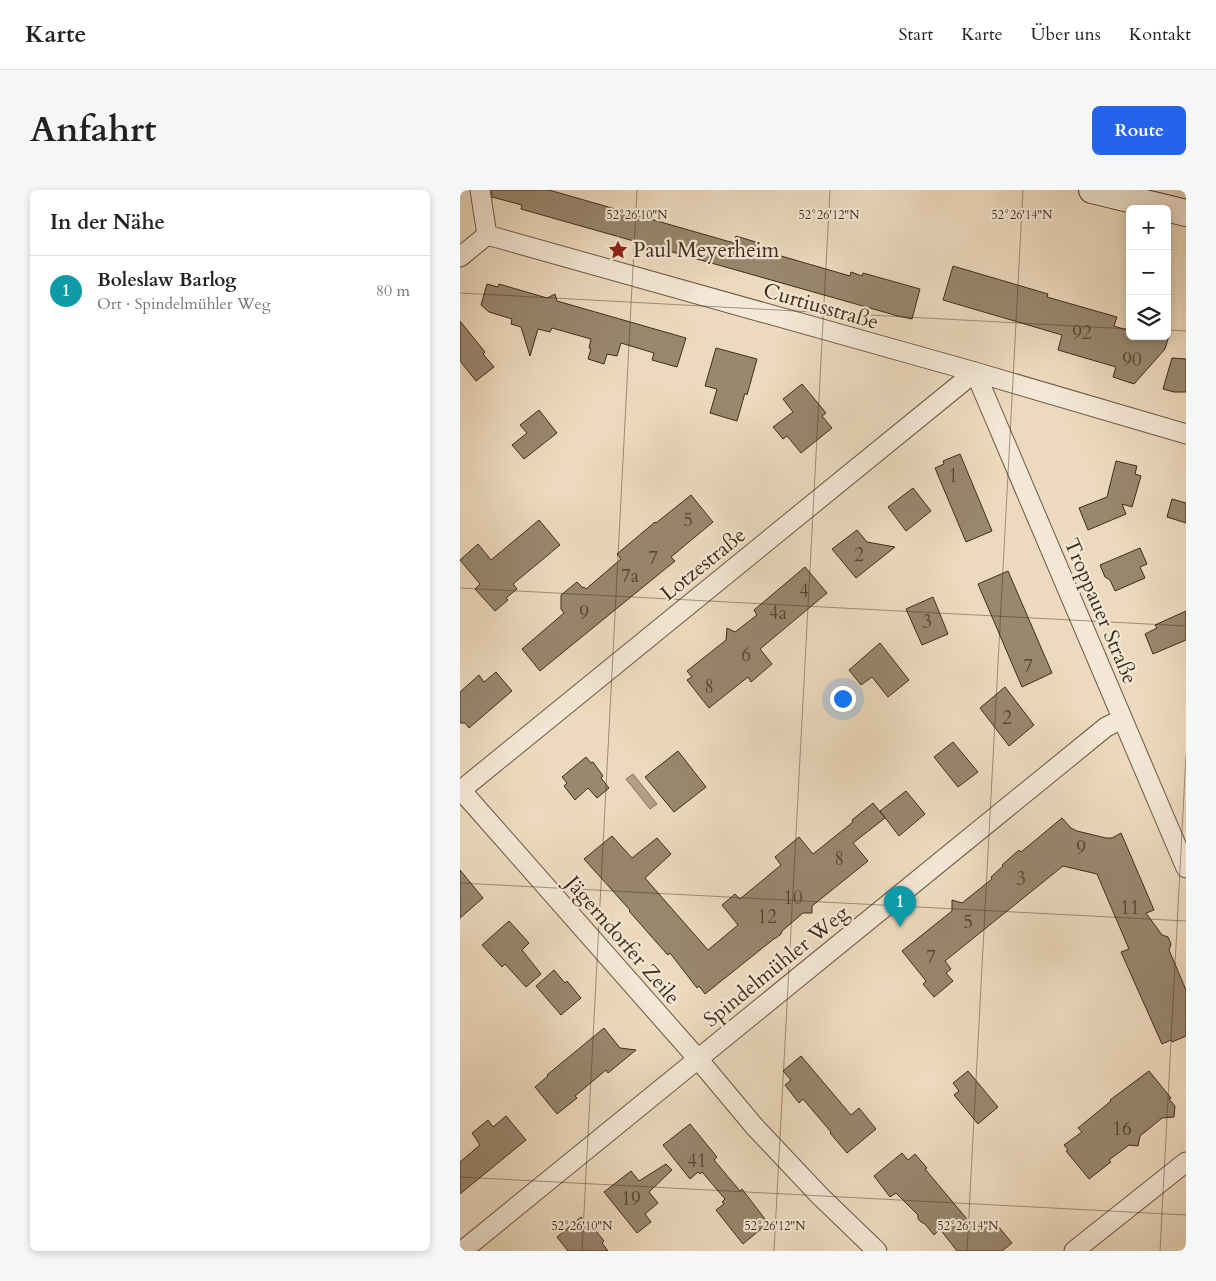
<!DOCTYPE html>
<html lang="de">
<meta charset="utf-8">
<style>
:root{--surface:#fff;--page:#f6f6f6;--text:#222;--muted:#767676;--line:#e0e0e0;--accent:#2563eb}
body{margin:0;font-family:Cardo,serif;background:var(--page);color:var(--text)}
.controls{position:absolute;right:15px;top:15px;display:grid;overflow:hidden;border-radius:8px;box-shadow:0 2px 8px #0003}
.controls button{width:45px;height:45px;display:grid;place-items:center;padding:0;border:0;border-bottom:1px solid var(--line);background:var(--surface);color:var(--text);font:25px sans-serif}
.you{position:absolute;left:382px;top:508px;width:18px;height:18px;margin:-12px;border:4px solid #fff;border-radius:50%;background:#1a73e8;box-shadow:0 0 0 8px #1a73e833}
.badge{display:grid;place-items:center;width:32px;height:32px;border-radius:50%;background:var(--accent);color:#fff;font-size:16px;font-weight:700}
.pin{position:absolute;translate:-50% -41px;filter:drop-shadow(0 1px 2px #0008)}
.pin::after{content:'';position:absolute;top:26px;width:18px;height:15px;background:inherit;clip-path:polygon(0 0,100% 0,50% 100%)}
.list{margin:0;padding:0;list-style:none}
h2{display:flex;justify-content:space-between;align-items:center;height:65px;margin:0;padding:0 20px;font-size:21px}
h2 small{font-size:16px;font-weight:400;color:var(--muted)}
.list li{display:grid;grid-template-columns:32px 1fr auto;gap:15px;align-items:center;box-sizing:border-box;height:70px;padding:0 20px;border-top:1px solid var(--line)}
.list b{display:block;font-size:19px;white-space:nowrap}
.list p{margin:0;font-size:16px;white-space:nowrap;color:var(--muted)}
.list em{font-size:16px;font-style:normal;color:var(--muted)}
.icon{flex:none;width:28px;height:28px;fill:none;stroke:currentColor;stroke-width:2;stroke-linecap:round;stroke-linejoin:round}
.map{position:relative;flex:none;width:726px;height:1061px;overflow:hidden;border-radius:8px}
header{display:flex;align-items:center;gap:30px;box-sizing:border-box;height:70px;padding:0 25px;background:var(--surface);border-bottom:1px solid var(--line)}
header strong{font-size:24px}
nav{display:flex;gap:28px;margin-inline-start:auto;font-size:18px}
.intro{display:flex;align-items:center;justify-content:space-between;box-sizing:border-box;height:120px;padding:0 30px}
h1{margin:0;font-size:35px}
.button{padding:12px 22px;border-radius:8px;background:var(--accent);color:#fff;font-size:18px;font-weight:700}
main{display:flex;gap:30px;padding:0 30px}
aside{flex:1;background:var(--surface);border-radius:8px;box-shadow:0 2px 8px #0003}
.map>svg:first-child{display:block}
.water{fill:#b29f86;stroke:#84715b}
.building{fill:#99876f;stroke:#3f2d1a}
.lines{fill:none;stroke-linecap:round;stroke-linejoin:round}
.street-casing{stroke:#6a5843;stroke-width:21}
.secondary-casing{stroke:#3f2d1a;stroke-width:28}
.street{stroke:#f3e7d5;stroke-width:19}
.secondary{stroke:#f3e7d5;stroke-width:26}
.ticks{fill:none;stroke:#3f2d1a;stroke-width:1;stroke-opacity:0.45}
.labels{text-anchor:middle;stroke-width:4.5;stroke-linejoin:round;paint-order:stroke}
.number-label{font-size:19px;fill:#56442f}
.poi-label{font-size:21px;fill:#3f2d1a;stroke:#f3e7d5;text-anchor:start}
.street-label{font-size:21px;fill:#3f2d1a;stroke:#f3e7d5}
.ticks-label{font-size:12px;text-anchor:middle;fill:#3f2d1a;stroke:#f3e7d5;stroke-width:4.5;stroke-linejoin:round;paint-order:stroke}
</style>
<header>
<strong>Karte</strong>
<nav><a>Start</a><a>Karte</a><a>Über uns</a><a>Kontakt</a></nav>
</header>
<div class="intro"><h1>Anfahrt</h1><a class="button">Route</a></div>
<main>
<aside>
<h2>In der Nähe<small></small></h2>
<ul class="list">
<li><span class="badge" style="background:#0f9aa8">1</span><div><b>Boleslaw Barlog</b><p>Ort · Spindelmühler Weg</p></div><em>80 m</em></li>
</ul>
</aside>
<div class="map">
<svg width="726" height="1061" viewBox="0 0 726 1061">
<rect width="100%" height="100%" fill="#eddabe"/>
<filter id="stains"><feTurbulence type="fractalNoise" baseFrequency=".004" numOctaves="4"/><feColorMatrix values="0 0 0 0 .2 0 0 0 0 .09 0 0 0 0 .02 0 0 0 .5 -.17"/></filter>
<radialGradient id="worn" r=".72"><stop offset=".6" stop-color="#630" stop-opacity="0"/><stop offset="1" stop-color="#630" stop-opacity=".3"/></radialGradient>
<polygon class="water" points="173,584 197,614 190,619 166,589"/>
<g class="building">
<polygon points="31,0 89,0 274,53 276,46 299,53 297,59 390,86 391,82 402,86 403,83 460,99 452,129 438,126 61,19 62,15 32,7"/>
<polygon points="493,76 588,104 587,107 657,127 654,136 670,141 670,146 709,146 705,159 674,194 653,187 656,177 598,160 602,145 483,110"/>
<polygon points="27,94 38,97 39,94 87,108 95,104 97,111 226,148 217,177 192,170 194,163 161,153 157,166 147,164 144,174 128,169 131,159 129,158 131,149 92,138 90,142 78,139 70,166 61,137 51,134 52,129 29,122 21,115"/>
<polygon points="0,131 25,162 23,164 34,177 16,191 0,171"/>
<polygon points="256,158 297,169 287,205 285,203 277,231 250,223 257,199 245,196"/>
<polygon points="712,168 726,169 726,202 714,202 703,199"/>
<polygon points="342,194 366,223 362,226 372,238 341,263 327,246 323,249 313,237 333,222 323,209"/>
<polygon points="79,220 97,243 64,269 52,255 67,243 60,235"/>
<polygon points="500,264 532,341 506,352 475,278 484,274 483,271"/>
<polygon points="656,271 677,276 675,284 681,286 672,317 662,314 666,324 628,340 619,318 647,307"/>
<polygon points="453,298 471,321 446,341 428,317"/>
<polygon points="231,305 253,332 211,367 215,371 80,481 62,459 104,423 101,419 101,405 117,392 123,398 124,397 126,399 161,369 157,364 195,332 196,333"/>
<polygon points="712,309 726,313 726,333 707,327"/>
<polygon points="79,330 100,355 53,394 57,399 46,408 48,410 35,421 15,399 20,394 0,370 18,354 31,370"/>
<polygon points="397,340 407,352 435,357 396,388 372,359"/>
<polygon points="680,358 687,374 680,377 685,388 655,401 650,390 645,387 640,375"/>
<polygon points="345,377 367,403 300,459 312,474 291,492 288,487 249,518 227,490 232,487 227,481 266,450 267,438 275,442 297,425 294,420"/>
<polygon points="548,381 592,483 562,497 518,394"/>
<polygon points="473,407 488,444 462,455 446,419"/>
<polygon points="726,421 726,450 693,464 685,444 697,438 695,435"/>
<polygon points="420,453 449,490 428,507 412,487 401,495 389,480"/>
<polygon points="36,482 52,501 9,538 5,533 0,533 0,502 19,485 24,492"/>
<polygon points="545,497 574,535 549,556 520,518"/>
<polygon points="493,552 518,582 498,597 474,567"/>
<polygon points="218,561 246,597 214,622 185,587"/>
<polygon points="126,567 131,573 133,572 143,586 141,588 149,598 137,608 128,598 115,610 104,596 107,593 102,587"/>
<polygon points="446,601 465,624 439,646 420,621"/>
<polygon points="413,613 425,628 393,653 408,671 352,716 352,723 343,723 322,741 321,744 316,748 315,748 245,804 239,796 237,798 210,763 208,765 198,754 169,721 170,720 124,669 152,646 172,668 197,648 211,664 185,688 248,760 278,735 262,715 275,704 280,709 321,675 315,667 339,647 353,664 393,632 392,630"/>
<polygon points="602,628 611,638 617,641 646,648 652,648 661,643 694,720 686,723 702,745 708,747 711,754 709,760 726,800 726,846 712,852 711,850 702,854 661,762 669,759 637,684 603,676 485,771 491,779 486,783 493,791 474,807 463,794 466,791 442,761 492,721 492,710 502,713 532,689 531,687 543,676 542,675 559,660 561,662"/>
<polygon points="0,680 23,708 0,728"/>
<polygon points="49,731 69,753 62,760 81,784 66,797 45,774 42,777 22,755"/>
<polygon points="94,780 105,793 107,791 121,808 101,825 76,796"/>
<polygon points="144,838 160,858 176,860 148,883 146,880 115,906 117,908 97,924 75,897 88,886 87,885"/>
<polygon points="341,866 391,925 399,918 416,939 387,963 370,943 371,942 343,909 339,913 325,895 331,890 323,881"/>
<polygon points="508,881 538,917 518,934 494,905 499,901 493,893"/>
<polygon points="689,881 711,908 709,909 715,916 714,927 702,928 680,946 678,956 669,955 649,970 651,972 629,989 606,961 608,960 604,955 622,942 618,938 651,911 650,910"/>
<polygon points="46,926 66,950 0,1004 0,972 20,955 12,943 28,930 33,937"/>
<polygon points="230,934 257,967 254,970 280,1001 282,999 308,1033 283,1054 256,1020 264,1014 262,1012 265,1009 242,982 240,984 238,982 230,989 203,955"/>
<polygon points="442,963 448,970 455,964 467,978 465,979 512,1035 513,1033 519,1041 533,1030 552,1053 542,1061 497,1061 480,1039 474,1045 465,1034 461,1032 458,1029 458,1025 436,1003 430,1007 414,986"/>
<polygon points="206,974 212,980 189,1002 198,1013 185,1024 191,1032 177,1043 144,1002 171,981 179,991"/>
<polygon points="121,1027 129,1038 132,1036 144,1051 142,1053 148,1061 108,1061 97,1047"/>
</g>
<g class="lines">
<defs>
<g id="street">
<polyline points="20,0 27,45 515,182 726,244"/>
<polyline points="0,67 27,45"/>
<polyline points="0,599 238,869 294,936 360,1006 417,1061"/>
<polyline points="0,601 515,182 726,678"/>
<polyline points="2,1061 646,537 662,529"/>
<polyline points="614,1061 726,972"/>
</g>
<polyline id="secondary" points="632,0 726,23"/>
</defs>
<use href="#street" class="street-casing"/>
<use href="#secondary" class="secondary-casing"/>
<use href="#street" class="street"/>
<use href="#secondary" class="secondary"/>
</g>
<path class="ticks" d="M 0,103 L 670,139M 707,140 L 726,141M 0,398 L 726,436M 0,693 L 726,731M 0,987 L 726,1025M 122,1061 L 177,0M 314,1061 L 370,0M 507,1061 L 563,0M 700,1061 L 726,565"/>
<defs>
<symbol id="sight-bare" viewBox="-9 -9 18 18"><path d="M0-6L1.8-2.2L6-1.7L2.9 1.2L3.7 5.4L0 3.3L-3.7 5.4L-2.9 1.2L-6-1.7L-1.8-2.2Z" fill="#8f2418" stroke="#f3e7d5" stroke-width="2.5" paint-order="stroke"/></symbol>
</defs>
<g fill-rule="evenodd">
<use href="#sight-bare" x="144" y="46" width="28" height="28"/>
</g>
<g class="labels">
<g class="number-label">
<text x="622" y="149">92</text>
<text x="672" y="176">90</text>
<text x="493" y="292">1</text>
<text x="228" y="336">5</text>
<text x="399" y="371">2</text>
<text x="193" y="374">7</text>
<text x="170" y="392">7a</text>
<text x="344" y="407">4</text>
<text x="124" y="429">9</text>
<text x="318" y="429">4a</text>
<text x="467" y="438">3</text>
<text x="286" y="471">6</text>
<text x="568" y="482">7</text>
<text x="249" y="503">8</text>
<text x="547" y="534">2</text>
<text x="621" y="664">9</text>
<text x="379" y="675">8</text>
<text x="561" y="695">3</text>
<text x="333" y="714">10</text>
<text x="670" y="724">11</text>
<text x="307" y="733">12</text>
<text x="508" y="738">5</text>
<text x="471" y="773">7</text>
<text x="662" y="945">16</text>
<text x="237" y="977">41</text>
<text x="171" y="1015">19</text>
</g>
<g class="poi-label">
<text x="173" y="67">Paul Meyerheim</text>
</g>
<g class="street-label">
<text transform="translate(361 116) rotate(16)" y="7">Curtiusstraße</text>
<text transform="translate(243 374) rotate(-39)" y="7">Lotzestraße</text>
<text transform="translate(641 421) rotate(67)" y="7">Troppauer Straße</text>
<text transform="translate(163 750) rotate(49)" y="7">Jägerndorfer Zeile</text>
<text transform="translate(316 776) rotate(-39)" y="7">Spindelmühler Weg</text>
</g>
</g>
<g class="ticks-label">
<text x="177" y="29">52°26'10"N</text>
<text x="369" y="29">52°26'12"N</text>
<text x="562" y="29">52°26'14"N</text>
<text x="122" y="1040">52°26'10"N</text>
<text x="315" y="1040">52°26'12"N</text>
<text x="508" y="1040">52°26'14"N</text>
</g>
<rect width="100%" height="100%" filter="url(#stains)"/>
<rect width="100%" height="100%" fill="url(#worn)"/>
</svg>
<div class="controls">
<button>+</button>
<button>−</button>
<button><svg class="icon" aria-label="layers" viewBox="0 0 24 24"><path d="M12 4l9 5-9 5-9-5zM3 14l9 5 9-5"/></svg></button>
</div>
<div class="you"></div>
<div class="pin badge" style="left:440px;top:737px;background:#0f9aa8">1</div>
</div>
</main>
